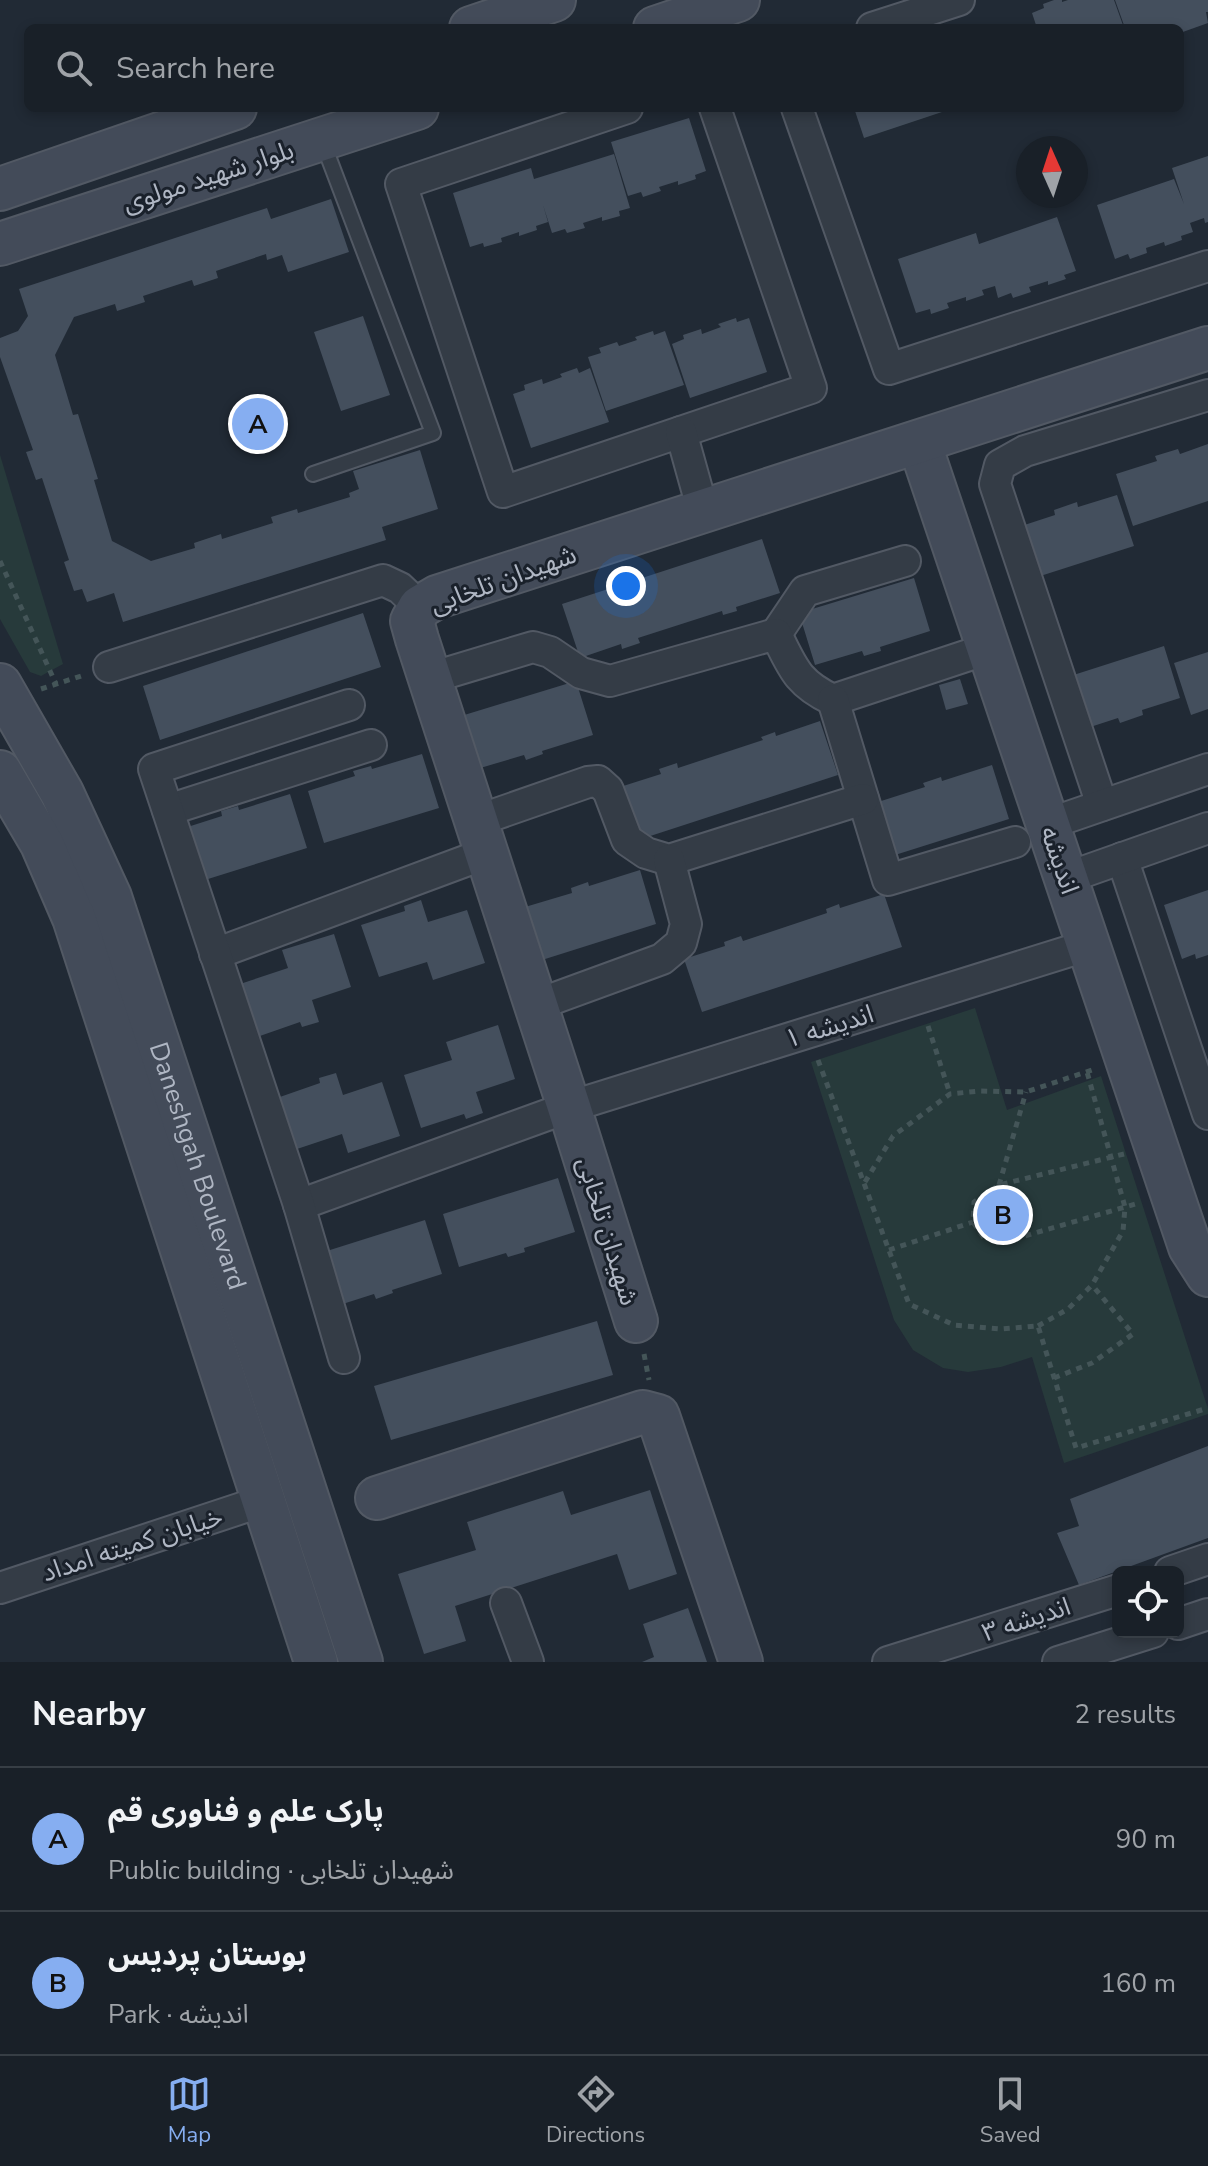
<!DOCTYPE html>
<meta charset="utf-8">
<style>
:root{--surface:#192028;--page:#222830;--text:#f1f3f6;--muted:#9fa3a8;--line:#373e45;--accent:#86aef1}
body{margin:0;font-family:"Nunito Sans","Noto Sans Arabic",sans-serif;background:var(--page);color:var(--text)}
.controls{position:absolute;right:24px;bottom:24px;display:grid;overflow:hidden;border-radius:12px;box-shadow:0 4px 12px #0003}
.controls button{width:72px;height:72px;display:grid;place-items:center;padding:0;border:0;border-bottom:2px solid var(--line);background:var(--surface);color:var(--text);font:40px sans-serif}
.compass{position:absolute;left:1016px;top:136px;width:72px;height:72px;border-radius:50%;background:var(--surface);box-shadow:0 4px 12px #0003;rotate:357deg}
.you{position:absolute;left:626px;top:586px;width:28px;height:28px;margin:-20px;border:6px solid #fff;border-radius:50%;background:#1a73e8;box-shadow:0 0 0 12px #1a73e833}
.badge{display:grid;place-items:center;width:52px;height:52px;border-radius:50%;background:var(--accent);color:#111;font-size:26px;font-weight:700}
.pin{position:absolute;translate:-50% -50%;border:4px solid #fff;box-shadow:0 2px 8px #0006}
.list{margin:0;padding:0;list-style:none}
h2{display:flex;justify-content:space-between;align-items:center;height:104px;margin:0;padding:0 32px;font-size:34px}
h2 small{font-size:26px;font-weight:400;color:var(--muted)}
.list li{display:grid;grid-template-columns:52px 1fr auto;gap:24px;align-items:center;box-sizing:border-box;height:144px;padding:0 32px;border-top:2px solid var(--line)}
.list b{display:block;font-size:30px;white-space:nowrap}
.list p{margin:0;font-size:26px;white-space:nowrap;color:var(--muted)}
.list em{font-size:26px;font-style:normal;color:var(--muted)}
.icon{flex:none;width:44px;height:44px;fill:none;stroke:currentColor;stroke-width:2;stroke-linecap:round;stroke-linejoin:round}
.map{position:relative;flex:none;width:1208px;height:1662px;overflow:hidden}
.search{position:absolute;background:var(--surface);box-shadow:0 4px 12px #0003;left:24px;right:24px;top:24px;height:88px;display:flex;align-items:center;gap:20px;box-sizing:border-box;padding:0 28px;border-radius:12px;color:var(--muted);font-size:30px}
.sheet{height:392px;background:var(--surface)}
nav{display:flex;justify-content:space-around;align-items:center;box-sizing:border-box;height:112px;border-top:2px solid var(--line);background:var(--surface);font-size:22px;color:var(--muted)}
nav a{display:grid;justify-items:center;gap:4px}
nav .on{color:var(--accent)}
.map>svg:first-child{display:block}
.green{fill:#273a3b}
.building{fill:#444f5d}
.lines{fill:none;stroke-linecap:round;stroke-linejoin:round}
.lane-casing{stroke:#525964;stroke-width:18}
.street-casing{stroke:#525964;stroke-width:34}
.secondary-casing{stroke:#525964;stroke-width:46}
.path{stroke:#445558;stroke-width:5;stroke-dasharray:6 6;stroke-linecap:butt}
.lane{stroke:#343c46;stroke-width:14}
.street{stroke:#343c46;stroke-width:30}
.secondary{stroke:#434b59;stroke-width:42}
.labels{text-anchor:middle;stroke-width:6;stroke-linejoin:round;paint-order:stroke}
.street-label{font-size:26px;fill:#afb6c3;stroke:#1a212b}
</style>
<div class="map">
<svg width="1208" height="1662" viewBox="0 0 1208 1662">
<rect width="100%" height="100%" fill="#212a35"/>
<g class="green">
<polygon points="0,455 63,664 41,676 30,672 0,619"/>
<polygon points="975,1008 1007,1110 1101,1076 1208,1409 1208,1414 1064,1463 1032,1357 1001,1367 968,1372 943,1368 913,1350 894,1320 811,1062"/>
</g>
<g class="building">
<polygon points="1054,0 1062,0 1062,2 1068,0 1114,0 1124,28 1037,28 1032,13 1044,8 1043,4"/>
<polygon points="1115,0 1208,0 1208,12 1206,12 1208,23 1180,33 1180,28 1125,28"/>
<polygon points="854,108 940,108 942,112 864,138"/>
<polygon points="689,118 706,171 695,175 696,179 678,185 678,181 659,187 661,191 643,197 641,192 628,196 611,142"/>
<polygon points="614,154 630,208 619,211 620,216 602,221 602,217 583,223 585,228 567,233 565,229 552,233 543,205 548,222 536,226 537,230 519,236 519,232 501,238 502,242 484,247 483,243 470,247 453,193 531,168 534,179"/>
<polygon points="1208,156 1208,222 1205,223 1204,218 1190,223 1193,232 1181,236 1182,240 1165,246 1164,242 1146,248 1147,253 1130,259 1128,254 1115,259 1097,205 1174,179 1184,204 1172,168"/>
<polygon points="331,199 349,252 288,272 282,255 267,260 266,254 216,271 218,278 194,286 192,280 143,296 145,302 117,311 115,304 74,317 55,355 73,415 78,414 98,479 94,480 112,541 151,561 195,548 194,543 221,534 222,539 273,523 271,517 297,509 298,513 350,497 349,493 359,489 353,471 420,450 438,509 382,527 386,540 123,622 114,593 87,602 82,589 74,591 64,562 69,560 42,478 36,480 26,452 33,450 0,357 0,338 18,331 28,316 19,289 267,208 271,219"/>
<polygon points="1057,217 1076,271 1064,275 1066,279 1048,285 1048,281 1029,287 1031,292 1013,298 1011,293 998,298 995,286 982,290 984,295 966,301 966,297 947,303 949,308 931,314 930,309 916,313 898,259 976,233 979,244"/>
<polygon points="363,316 390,395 341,411 314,332"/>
<polygon points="736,318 737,322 749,318 767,372 690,398 672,344 684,339 683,335 701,329 702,334 721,327 718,324"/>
<polygon points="653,331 654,335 665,331 684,385 606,411 588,357 601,353 599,348 617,342 619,346 637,340 635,337"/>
<polygon points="577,368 579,373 590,368 609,422 531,448 513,394 525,390 524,385 542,379 543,384 562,377 560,374"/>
<polygon points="1208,444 1208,501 1133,526 1116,474 1157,461 1155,456 1178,449 1180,454"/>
<polygon points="1117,495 1134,546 1031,579 1015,528 1055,515 1054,510 1077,502 1078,507"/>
<polygon points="762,539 780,593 736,607 737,611 723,615 722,611 638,638 640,643 622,649 621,644 580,658 562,604"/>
<polygon points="914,578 930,631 880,647 881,651 864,656 862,651 815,665 799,613"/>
<polygon points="363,613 381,667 160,740 143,686"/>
<polygon points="1164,646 1180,698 1142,710 1143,715 1120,723 1118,718 1078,731 1061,679"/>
<polygon points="1208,652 1208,709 1191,715 1174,663"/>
<polygon points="960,679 968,704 946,710 939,685"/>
<polygon points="576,681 593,735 542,751 543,754 526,760 524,755 477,769 461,716"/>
<polygon points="820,721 838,775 638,840 620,787 661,774 659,769 677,763 678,768 763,740 761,737 775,732 776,736"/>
<polygon points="422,754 439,808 324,843 308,791 355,776 353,771 371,766 372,769"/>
<polygon points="992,765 1009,819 895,855 878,802 925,787 923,783 941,777 942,781"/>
<polygon points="290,794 307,848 192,884 175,831 222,816 221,811 238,806 239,810"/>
<polygon points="640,870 656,924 542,960 525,907 572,893 571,888 588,882 589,886"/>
<polygon points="1208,890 1208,955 1196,959 1195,954 1182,959 1164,905"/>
<polygon points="884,894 902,947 702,1012 684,959 725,946 724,942 741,936 743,941 827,913 826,909 839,904 840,908"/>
<polygon points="421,900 428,922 467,910 485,963 433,980 427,962 379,977 361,925 405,911 404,906"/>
<polygon points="334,934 351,987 312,1000 319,1022 302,1027 300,1022 257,1037 240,984 288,968 282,950"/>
<polygon points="498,1025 515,1079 476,1092 483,1113 466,1119 464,1114 421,1128 404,1075 452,1060 446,1042"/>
<polygon points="336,1073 343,1095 382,1082 400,1136 348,1153 342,1134 294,1150 277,1098 320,1083 319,1078"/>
<polygon points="558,1178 575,1232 524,1248 525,1252 508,1257 506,1253 459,1267 443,1214"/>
<polygon points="425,1220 442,1274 392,1290 393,1293 376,1299 374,1294 327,1309 311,1256"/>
<polygon points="597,1321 613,1375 391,1440 374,1386"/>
<polygon points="1208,1446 1208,1538 1079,1585 1057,1533 1079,1526 1070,1499"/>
<polygon points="650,1490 677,1574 629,1590 617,1554 455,1606 466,1641 424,1654 398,1574 476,1550 467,1522 563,1491 571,1515"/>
<polygon points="688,1608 707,1662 642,1662 654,1657 643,1624"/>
</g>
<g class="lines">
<defs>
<polyline id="lane" points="313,474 433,433 323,143"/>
<g id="street">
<polyline points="872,28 959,0"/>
<polyline points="627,108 401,184 503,492 811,388 715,108"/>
<polyline points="797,108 889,369 1208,266"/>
<polyline points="681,432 703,511"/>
<polyline points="776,634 805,591 905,561"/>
<polyline points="109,667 383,580 400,588 420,607"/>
<path d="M 430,678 L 533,647 L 550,652 L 581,673 L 610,681 L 776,634 C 793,668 797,683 833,700 L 987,649"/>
<polyline points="833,700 888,880 1015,842"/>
<polyline points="1102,805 995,484 1000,465 1025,451 1208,395"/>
<polyline points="168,810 371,745"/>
<polyline points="476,821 588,782 598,781 608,790 627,840 646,853 669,860 863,799"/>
<polyline points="1048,824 1208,769"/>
<polyline points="1122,858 1208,1114"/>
<polyline points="1066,878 1208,828"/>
<polyline points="215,954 487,853"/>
<polyline points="536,1005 662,959 681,943 686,924 669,860"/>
<polyline points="299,1205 569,1107 1089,945"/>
<polyline points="344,1358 299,1205 154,769 349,705"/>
<polyline points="1170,1572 1208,1559"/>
<polyline points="0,1588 263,1501"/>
<polyline points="506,1603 528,1662"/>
<polyline points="1178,1624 1208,1614"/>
<polyline points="888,1662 1118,1590"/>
<polyline points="1058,1662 1153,1632"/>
</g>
<g id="secondary">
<polyline points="471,28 554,0"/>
<polyline points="655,28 738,0"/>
<polyline points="0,189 235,108"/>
<polyline points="0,244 417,108"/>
<polyline points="919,442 1190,1247 1208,1275"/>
<path id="s1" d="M 0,685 L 62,793 L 110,897 L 361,1662"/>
<polyline points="0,772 42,844 74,918 316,1662"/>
<polyline points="636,1321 569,1107 417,639 412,621 420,607 437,597 1208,348"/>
<polyline points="377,1498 643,1412 658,1416 741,1662"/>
</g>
</defs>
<use href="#lane" class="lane-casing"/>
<use href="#street" class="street-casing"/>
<use href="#secondary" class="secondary-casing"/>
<g class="path">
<polyline points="0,561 56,684"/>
<polyline points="41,689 81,676"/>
<polyline points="928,1026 950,1094"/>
<polyline points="818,1060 909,1304 954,1325 1002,1329 1038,1326 1076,1448 1208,1408"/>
<polyline points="1124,1154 999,1185 974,1202 973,1222 984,1238 1021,1237 1139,1203"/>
<polyline points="865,1182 893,1136 950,1094 979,1091 1026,1092 1095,1069"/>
<polyline points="999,1185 1026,1092"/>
<polyline points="889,1250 973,1222"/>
<polyline points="1038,1326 1068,1309 1092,1285 1123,1231 1125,1207 1087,1072"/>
<polyline points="644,1354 649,1380"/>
<polyline points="1054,1378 1092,1363 1133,1334 1092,1285"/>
</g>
<use href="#lane" class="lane"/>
<use href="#street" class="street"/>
<use href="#secondary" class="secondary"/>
</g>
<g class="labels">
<g class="street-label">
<text transform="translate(208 176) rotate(-18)" y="9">بلوار شهید مولوی</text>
<text transform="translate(503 579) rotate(-20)" y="9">شهیدان تلخابی</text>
<text transform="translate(1060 860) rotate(71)" y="9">انديشه</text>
<text transform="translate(829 1026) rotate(-17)" y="9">اندیشه ۱</text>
<text dy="9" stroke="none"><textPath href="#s1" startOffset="522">Daneshgah Boulevard</textPath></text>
<text transform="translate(608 1231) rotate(73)" y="9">شهیدان تلخابی</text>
<text transform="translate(132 1544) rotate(-18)" y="9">خیابان کمیته امداد</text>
<text transform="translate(1026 1619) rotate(-18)" y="9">اندیشه ۳</text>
</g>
</g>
</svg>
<div class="controls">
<button><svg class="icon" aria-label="locate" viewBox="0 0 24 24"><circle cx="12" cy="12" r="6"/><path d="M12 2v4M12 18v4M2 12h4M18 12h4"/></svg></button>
</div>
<svg class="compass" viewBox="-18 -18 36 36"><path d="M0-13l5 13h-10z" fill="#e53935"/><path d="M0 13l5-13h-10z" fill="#9fa3a8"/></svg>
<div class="you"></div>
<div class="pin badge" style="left:258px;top:424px">A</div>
<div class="pin badge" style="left:1003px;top:1215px">B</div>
<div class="search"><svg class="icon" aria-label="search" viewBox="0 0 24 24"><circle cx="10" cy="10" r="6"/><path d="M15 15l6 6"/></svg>Search here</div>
</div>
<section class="sheet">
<h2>Nearby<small>2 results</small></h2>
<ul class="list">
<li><span class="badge">A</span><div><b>پارک علم و فناوری قم</b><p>Public building · شهیدان تلخابی</p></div><em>90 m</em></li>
<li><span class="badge">B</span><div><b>بوستان پردیس</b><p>Park · انديشه</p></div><em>160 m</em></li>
</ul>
</section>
<nav>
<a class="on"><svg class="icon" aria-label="map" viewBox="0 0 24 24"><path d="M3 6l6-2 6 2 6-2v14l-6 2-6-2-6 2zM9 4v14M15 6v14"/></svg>Map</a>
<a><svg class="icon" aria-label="directions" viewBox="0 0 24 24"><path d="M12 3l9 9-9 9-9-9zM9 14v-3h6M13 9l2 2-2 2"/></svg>Directions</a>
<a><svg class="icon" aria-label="saved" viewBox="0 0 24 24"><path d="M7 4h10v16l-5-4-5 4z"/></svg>Saved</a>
</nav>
